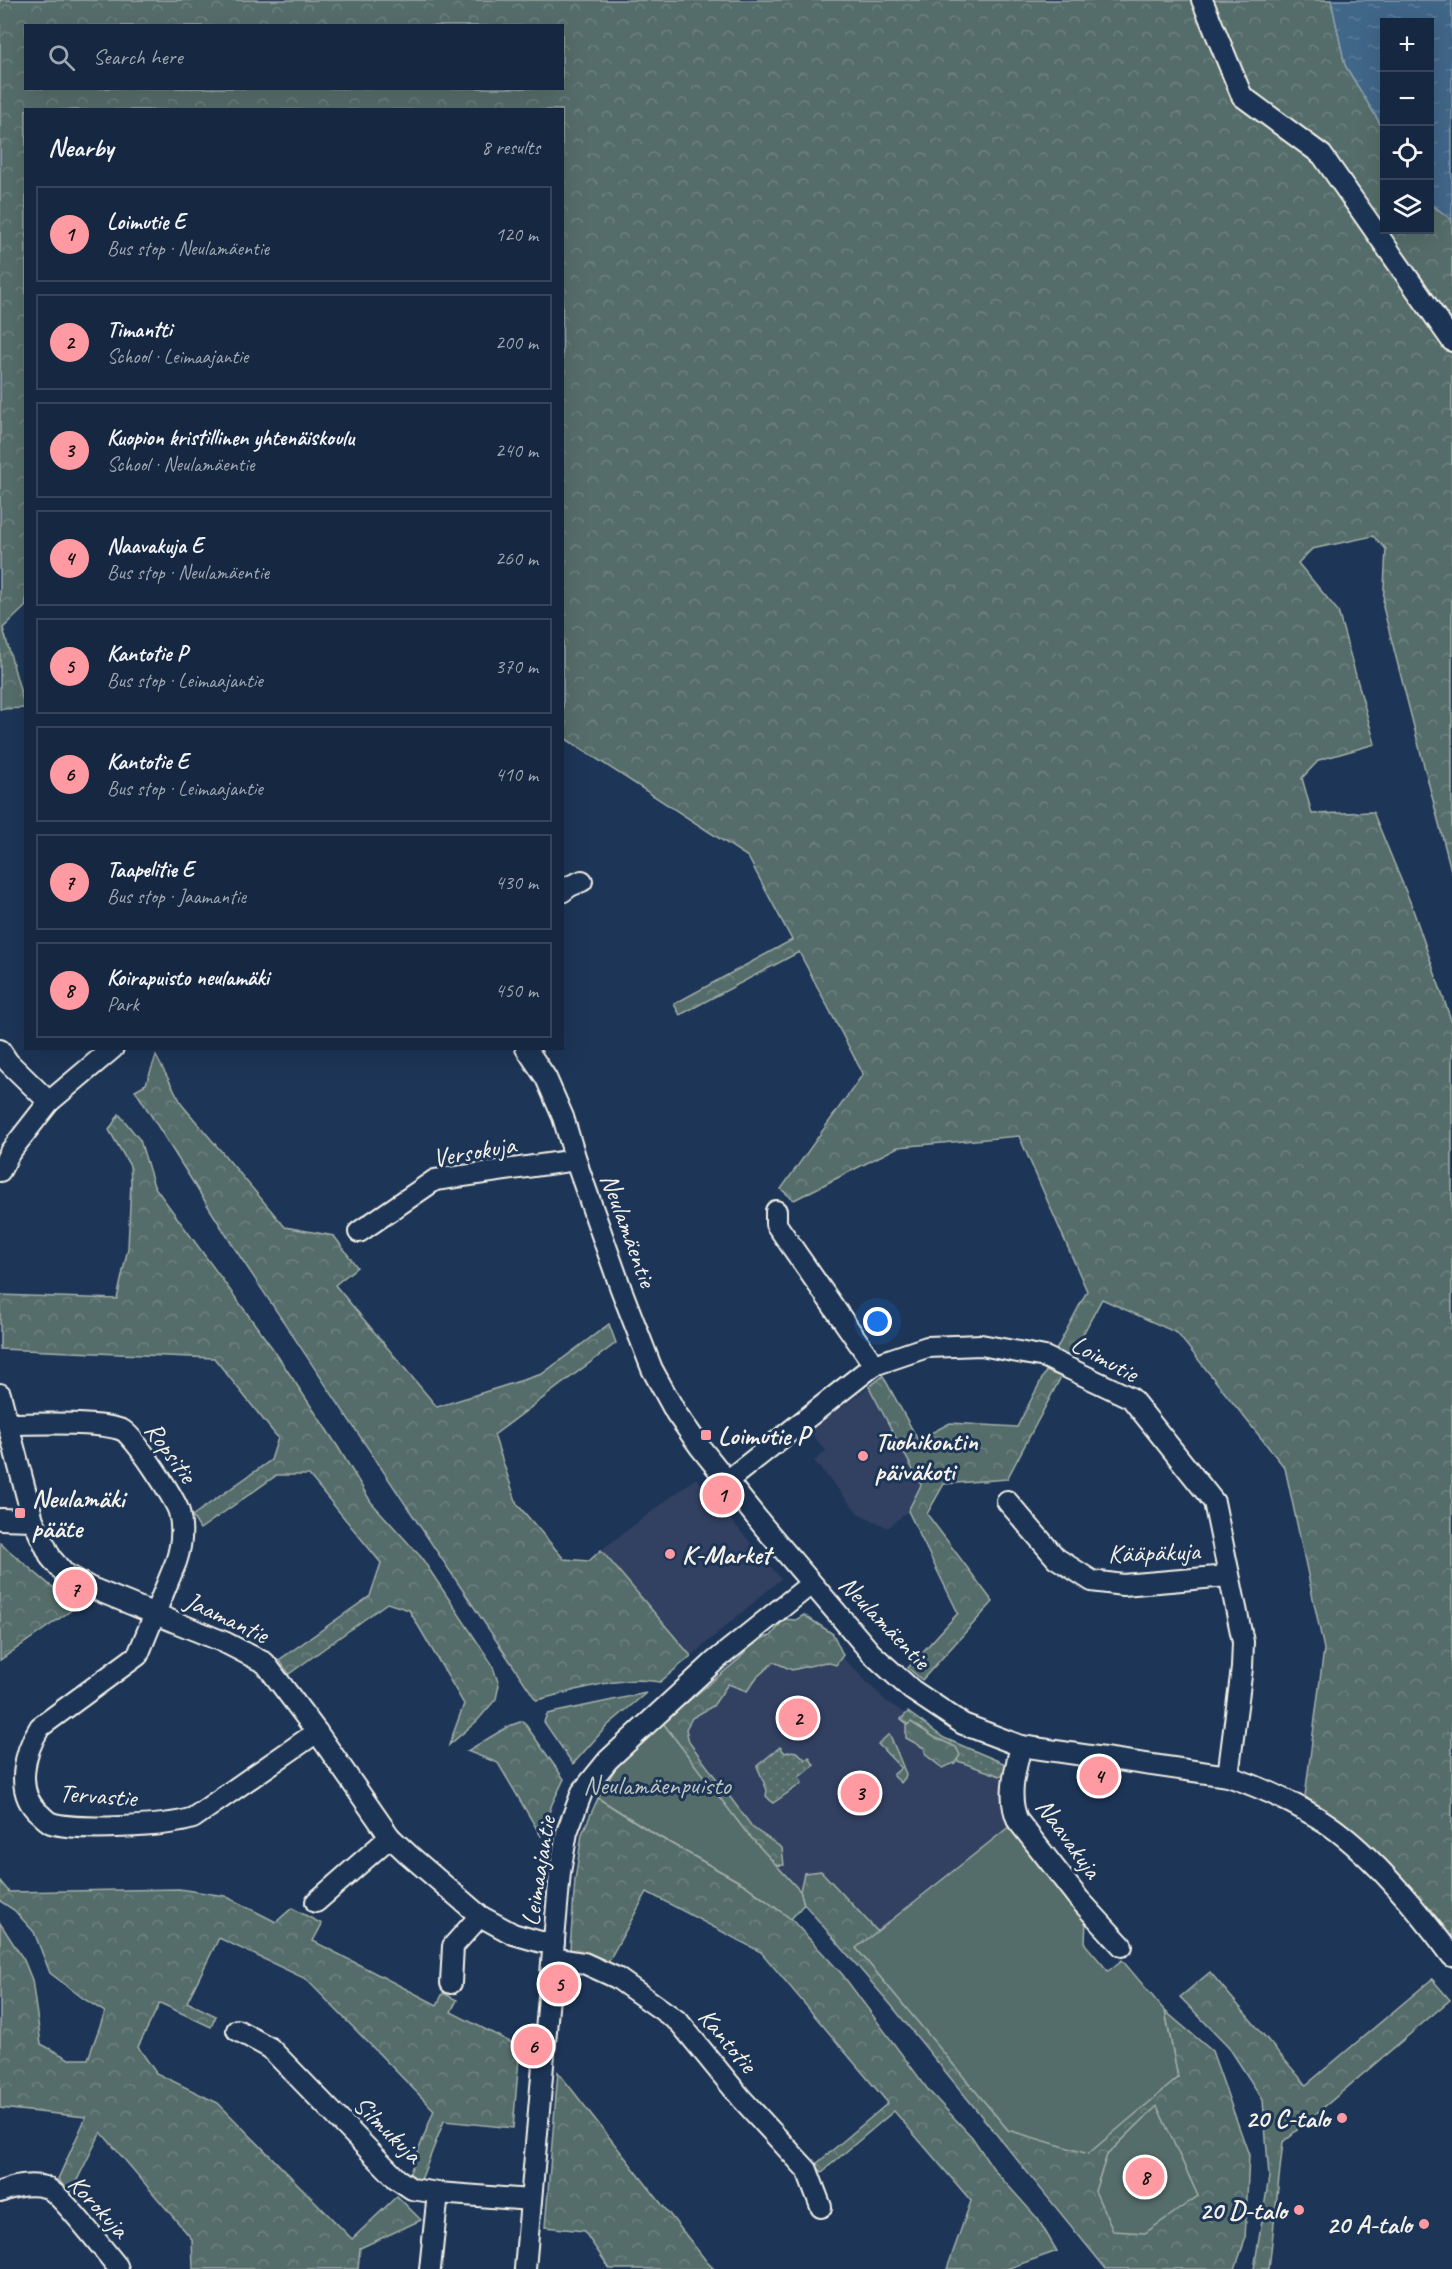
<!DOCTYPE html>
<meta charset="utf-8">
<style>
:root{--surface:#162841;--page:#23344c;--text:#f1f3f6;--muted:#9ea6b1;--line:#35445a;--accent:#ff9aa2}
body{margin:0;font-family:Caveat,sans-serif;background:var(--page);color:var(--text)}
.controls{position:absolute;right:18px;top:18px;display:grid;overflow:hidden;border-radius:0px;box-shadow:0 6px 24px #0002}
.controls button{width:54px;height:54px;display:grid;place-items:center;padding:0;border:0;border-bottom:2px solid var(--line);background:var(--surface);color:var(--text);font:30px sans-serif}
.you{position:absolute;left:878px;top:1322px;width:21px;height:21px;margin:-15px;border:4px solid #fff;border-radius:50%;background:#1a73e8;box-shadow:0 0 0 9px #1a73e833}
.badge{display:grid;place-items:center;width:39px;height:39px;border-radius:50%;background:var(--accent);color:#111;font-size:20px;font-weight:700}
.pin{position:absolute;translate:-50% -50%;border:3px solid #fff;box-shadow:0 2px 6px #0006}
.list{margin:0;padding:0;list-style:none}
h2{display:flex;justify-content:space-between;align-items:center;height:78px;margin:0;padding:0 24px;font-size:26px}
h2 small{font-size:20px;font-weight:400;color:var(--muted)}
.list li{display:grid;grid-template-columns:39px 1fr auto;gap:18px;align-items:center;box-sizing:border-box;height:96px;margin:0 12px 12px;padding:0 12px;border:2px solid var(--line);border-radius:0px}
.list b{display:block;font-size:22px;white-space:nowrap}
.list p{margin:0;font-size:20px;white-space:nowrap;color:var(--muted)}
.list em{font-size:20px;font-style:normal;color:var(--muted)}
.icon{flex:none;width:33px;height:33px;fill:none;stroke:currentColor;stroke-width:2;stroke-linecap:round;stroke-linejoin:round}
.map{position:relative;flex:none;width:1452px;height:2269px;overflow:hidden}
.search{position:absolute;background:var(--surface);box-shadow:0 6px 24px #0002;left:24px;top:24px;width:540px;height:66px;display:flex;align-items:center;gap:15px;box-sizing:border-box;padding:0 21px;border-radius:0px;color:var(--muted);font-size:22px}
.panel{position:absolute;background:var(--surface);box-shadow:0 6px 24px #0002;left:24px;top:108px;width:540px;height:942px;border-radius:0px}
.map>svg:first-child{display:block}
.built{fill:#304062}
.grass{fill:url(#grass-dots);stroke:#a4afa9;stroke-width:1.5}
.forest{fill:url(#forest-crowns);stroke:#a4afa9;stroke-width:1.5;fill-rule:evenodd}
.park{fill:#556d6a;stroke:#a4afa9;stroke-width:1.5}
.water{fill:url(#water-ripples);stroke:#899eae;stroke-width:1.5}
.lines{fill:none;stroke-linecap:round;stroke-linejoin:round}
.minor-casing{stroke:#f4f1e8;stroke-width:24}
.minor{stroke:#1d3557;stroke-width:20}
.poi-dot{fill:#ff9aa2;stroke:#1d3557;stroke-width:2}
.labels{text-anchor:middle;stroke-width:6;stroke-linejoin:round;paint-order:stroke}
.street-label{font-size:26px;fill:#f4f1e8;stroke:#1d3557}
.poi-label{font-size:26px;font-weight:bold;fill:#f4f1e8;stroke:#1d3557;text-anchor:start}
.park-label{font-size:26px;fill:#bcc3bc;stroke:#1d3557}
</style>
<div class="map">
<svg width="1452" height="2269" viewBox="0 0 1452 2269">
<defs>
<pattern id="grass-dots" width="8" height="8" patternUnits="userSpaceOnUse" patternTransform="scale(1.5)"><rect width="8" height="8" fill="#556d6a"/><path d="M2 2h.1M6 6h.1" fill="none" stroke="#6e827f" stroke-width="1.8" stroke-linecap="round"/></pattern>
<pattern id="forest-crowns" width="20" height="18" patternUnits="userSpaceOnUse" patternTransform="scale(1.5)"><rect width="20" height="18" fill="#556d6a"/><path d="M2 6a3 3 0 1 1 6 0M12 15a3 3 0 1 1 6 0" fill="none" stroke="#6e827f"/></pattern>
<pattern id="water-ripples" width="26" height="14" patternUnits="userSpaceOnUse" patternTransform="scale(1.5)"><rect width="26" height="14" fill="#416688"/><path d="M2 4q2-2 4 0t4 0M15 11q2-2 4 0t4 0" fill="none" stroke="#5d7c99"/></pattern>
</defs>
<rect width="100%" height="100%" fill="#1d3557"/>
<filter id="ink" filterUnits="userSpaceOnUse"><feTurbulence type="fractalNoise" baseFrequency=".0167" numOctaves="2"/><feDisplacementMap in="SourceGraphic" scale="12" xChannelSelector="R" yChannelSelector="G"/><feConvolveMatrix kernelMatrix="1 2 1 2 8 2 1 2 1" color-interpolation-filters="sRGB"/></filter>
<g filter="url(#ink)">
<g class="built">
<polygon points="869,1387 922,1486 908,1511 888,1528 858,1513 814,1461 826,1451 809,1431"/>
<polygon points="696,1478 781,1579 691,1656 601,1550"/>
<polygon points="760,1643 836,1651 886,1701 944,1739 975,1754 1007,1764 1002,1812 1010,1826 878,1932 821,1872 804,1873 800,1891 775,1865 700,1774 663,1723"/>
</g>
<g class="grass">
<polygon points="908,1712 944,1738 1008,1765 1008,1770 1000,1776 952,1759 901,1719"/>
<polygon points="888,1735 890,1735 906,1774 905,1778 901,1783 893,1775 901,1768 878,1744"/>
<path d="M 780,1747 L 785,1753 C 794,1749 799,1752 805,1760 L 809,1757 L 814,1765 L 799,1777 L 802,1783 L 773,1803 L 766,1796 L 767,1790 L 757,1766 Z"/>
</g>
<g class="forest">
<path d="M 0,0 L 1331,0 L 1345,65 L 1384,130 L 1384,230 L 1430,230 L 1430,203 L 1452,220 L 1452,874 L 1383,607 L 1386,549 L 1373,536 L 1312,549 L 1298,563 L 1338,611 L 1375,744 L 1319,760 L 1302,778 L 1312,814 L 1373,812 L 1411,904 L 1452,1023 L 1452,1940 L 1305,1796 L 1324,1649 L 1285,1468 L 1177,1333 L 1102,1299 L 1069,1360 L 1055,1352 L 1087,1291 L 1019,1136 L 898,1147 L 794,1200 L 781,1189 L 863,1074 L 799,952 L 680,1015 L 674,1004 L 792,940 L 748,857 L 563,737 L 562,110 L 26,110 L 26,606 L 3,628 L 25,708 L 0,709 ZM 26,26 L 562,26 L 562,88 L 26,88 Z"/>
<path d="M 156,1056 L 183,1106 L 285,1227 L 334,1236 L 357,1267 L 335,1285 L 437,1407 L 542,1374 L 609,1324 L 616,1343 L 494,1435 L 517,1504 L 564,1559 L 589,1561 L 601,1550 L 691,1656 L 660,1682 C 619,1675 576,1691 536,1700 L 235,1249 L 135,1090 L 146,1084 Z"/>
<polygon points="119,1114 140,1140 154,1186 273,1349 338,1447 371,1502 421,1557 492,1664 499,1685 496,1699 477,1721 449,1745 464,1704 409,1610 387,1603 289,1674 279,1660 370,1596 381,1563 309,1475 277,1475 200,1529 192,1516 271,1460 278,1438 214,1358 0,1349 0,1295 117,1299 128,1248 131,1182 130,1166 109,1130"/>
<polygon points="1046,1371 1061,1377 1007,1479 944,1484 927,1514 993,1602 922,1680 908,1668 958,1613 908,1511 921,1485 869,1387 883,1376 918,1440 950,1423 1017,1427"/>
<polygon points="0,1543 51,1586 86,1600 0,1660"/>
<polygon points="804,1615 833,1634 843,1655 836,1665 826,1662 792,1670 774,1662 757,1677 747,1691 728,1684 713,1706 692,1718 686,1729 689,1742 753,1828 782,1848 784,1865 766,1866 609,1792 607,1783 624,1760 684,1705 739,1659 749,1648 765,1637 771,1636 784,1619 796,1620"/>
<polygon points="646,1693 607,1726 573,1764 544,1722 547,1714"/>
<polygon points="523,1721 564,1779 552,1804 541,1836 498,1763 467,1751 509,1726"/>
<polygon points="911,1722 934,1737 956,1747 960,1755 955,1763 942,1768 926,1755 924,1748 906,1738 906,1726"/>
<polygon points="598,1798 658,1836 745,1885 791,1919 842,1974 929,2091 972,2137 995,2171 1038,2219 1057,2251 1007,2269 947,2269 971,2201 894,2111 822,2172 815,2165 888,2103 761,1952 647,1892 607,1964 570,1949 575,1880 582,1834"/>
<polygon points="821,1871 878,1932 857,1948 1178,2078 1165,2011 1212,2051 1249,2155 1245,2240 1235,2269 1106,2269 891,2005 804,1904 800,1891 804,1873"/>
<polygon points="0,1881 9,1892 179,1889 225,1896 276,1922 292,1908 322,1924 313,1941 437,2005 443,1993 457,2000 451,2012 520,2047 513,2128 444,2121 421,2180 413,2179 409,2175 434,2110 306,1979 219,1938 187,2002 216,2016 211,2027 160,2003 138,2047 156,2073 218,2103 352,2239 397,2196 421,2220 360,2248 358,2269 193,2269 192,2239 101,2132 70,2194 58,2179 86,2117 0,2108 0,1923 24,1960 32,1980 41,2044 69,2059 88,2059 105,2012 84,1999 50,1973 34,1932 14,1910 0,1901"/>
<polygon points="1210,1972 1306,2085 1432,1979 1450,2000 1283,2142 1269,2269 1254,2269 1269,2177 1263,2100 1228,2046 1180,1997"/>
<polygon points="558,2072 707,2262 714,2269 610,2269 584,2231 545,2227"/>
</g>
<g class="park">
<polygon points="663,1723 746,1832 800,1891 804,1904 791,1919 745,1885 658,1836 598,1798 621,1759"/>
<polygon points="1010,1826 1086,1918 1085,1944 1108,1971 1122,1960 1165,2011 1178,2078 1088,2154 1008,2130 856,1948"/>
<polygon points="1157,2106 1198,2196 1145,2233 1113,2231 1095,2191 1107,2155"/>
</g>
<polygon class="water" points="1331,0 1452,0 1452,220 1430,203 1430,22 1384,22 1384,130 1345,65"/>
<g class="lines">
<defs>
<g id="minor">
<polyline points="1202,0 1242,96 1322,155 1452,341"/>
<polyline points="562,892 570,886 582,881"/>
<path d="M 526,1048 L 546,1078 L 563,1117 L 579,1170 L 621,1289 L 652,1369 L 676,1413 L 700,1447 L 764,1527 L 871,1653 L 912,1690 L 963,1724 L 1021,1746 L 1228,1776 C 1257,1786 1288,1800 1315,1816 C 1365,1845 1417,1909 1452,1956"/>
<polyline points="0,1050 8,1062 49,1102"/>
<polyline points="0,1171 10,1152 49,1102 113,1048"/>
<polyline points="776,1211 776,1224 874,1365"/>
<polyline points="359,1232 435,1180 576,1160"/>
<polyline points="0,1394 33,1520 51,1558 64,1573 89,1587 224,1642 265,1663 317,1732 390,1837 408,1854 480,1916 513,1934 541,1942 554,1942"/>
<path d="M 8,1424 C 36,1424 99,1421 122,1430 C 133,1434 176,1500 179,1512 C 183,1528 181,1547 176,1562 L 138,1655 L 40,1727 C 24,1752 14,1793 40,1814 C 43,1817 47,1821 51,1823 C 76,1831 167,1827 193,1818 L 317,1732"/>
<polyline points="727,1481 874,1365 927,1347 981,1345 1045,1357 1131,1398 1214,1502 1243,1642 1242,1668 1228,1776"/>
<polyline points="1007,1501 1056,1558 1092,1581 1123,1585 1228,1576"/>
<polyline points="0,1519 33,1520"/>
<path d="M 1021,1746 C 1015,1770 1007,1798 1018,1821 L 1078,1898 L 1122,1946"/>
<polyline points="316,1902 390,1837"/>
<polyline points="553,1958 584,1963 617,1978 679,2022 741,2098 807,2170 821,2207"/>
<polyline points="451,1983 453,1946 480,1916"/>
<polyline points="237,2030 270,2048 397,2179 412,2189 438,2193 531,2200"/>
<path d="M 0,2192 C 15,2186 29,2183 45,2187 C 59,2191 105,2252 117,2266 L 118,2269"/>
<polyline points="430,2269 438,2193"/>
<polyline points="525,2269 560,1872 567,1832 582,1792 608,1760 715,1661 811,1584"/>
</g>
</defs>
<use href="#minor" class="minor-casing"/>
<use href="#minor" class="minor"/>
</g>
</g>
<g class="poi-dot">
<rect x="700" y="1429" width="12" height="12" rx="3"/>
<circle cx="863" cy="1456" r="6"/>
<rect x="14" y="1507" width="12" height="12" rx="3"/>
<circle cx="670" cy="1554" r="6"/>
<circle cx="1342" cy="2118" r="6"/>
<circle cx="1299" cy="2210" r="6"/>
<circle cx="1424" cy="2224" r="6"/>
</g>
<g class="labels">
<g class="street-label">
<text transform="translate(474 1151) rotate(-10)" y="9">Versokuja</text>
<text transform="translate(629 1230) rotate(70)" y="9">Neulamäentie</text>
<text transform="translate(1105 1358) rotate(28)" y="9">Loimutie</text>
<text transform="translate(171 1452) rotate(54)" y="9">Ropsitie</text>
<text transform="translate(1154 1552) rotate(-2)" y="9">Kääpäkuja</text>
<text transform="translate(227 1617) rotate(25)" y="9">Jaamantie</text>
<text transform="translate(885 1622) rotate(46)" y="9">Neulamäentie</text>
<text transform="translate(98 1795) rotate(4)" y="9">Tervastie</text>
<text transform="translate(1069 1838) rotate(54)" y="9">Naavakuja</text>
<text transform="translate(538 1871) rotate(-81)" y="9">Leimaajantie</text>
<text transform="translate(728 2040) rotate(50)" y="9">Kantotie</text>
<text transform="translate(388 2129) rotate(44)" y="9">Silmukuja</text>
<text transform="translate(99 2206) rotate(47)" y="9">Korokuja</text>
</g>
<g class="poi-label">
<text x="718" y="1444">Loimutie P</text>
<text x="875" y="1450">Tuohikontin<tspan x="875" dy="30">päiväkoti</tspan></text>
<text x="32" y="1507">Neulamäki<tspan x="32" dy="30">pääte</tspan></text>
<text x="682" y="1563">K-Market</text>
<text x="1330" y="2127" text-anchor="end">20 C-talo</text>
<text x="1287" y="2219" text-anchor="end">20 D-talo</text>
<text x="1412" y="2233" text-anchor="end">20 A-talo</text>
</g>
<g class="park-label">
<text x="657" y="1794">Neulamäenpuisto</text>
</g>
</g>
</svg>
<div class="controls">
<button>+</button>
<button>−</button>
<button><svg class="icon" aria-label="locate" viewBox="0 0 24 24"><circle cx="12" cy="12" r="6"/><path d="M12 2v4M12 18v4M2 12h4M18 12h4"/></svg></button>
<button><svg class="icon" aria-label="layers" viewBox="0 0 24 24"><path d="M12 4l9 5-9 5-9-5zM3 14l9 5 9-5"/></svg></button>
</div>
<div class="you"></div>
<div class="pin badge" style="left:722px;top:1495px">1</div>
<div class="pin badge" style="left:798px;top:1718px">2</div>
<div class="pin badge" style="left:860px;top:1793px">3</div>
<div class="pin badge" style="left:1099px;top:1776px">4</div>
<div class="pin badge" style="left:559px;top:1984px">5</div>
<div class="pin badge" style="left:533px;top:2046px">6</div>
<div class="pin badge" style="left:75px;top:1589px">7</div>
<div class="pin badge" style="left:1145px;top:2177px">8</div>
<div class="search"><svg class="icon" aria-label="search" viewBox="0 0 24 24"><circle cx="10" cy="10" r="6"/><path d="M15 15l6 6"/></svg>Search here</div>
<section class="panel">
<h2>Nearby<small>8 results</small></h2>
<ul class="list">
<li><span class="badge">1</span><div><b>Loimutie E</b><p>Bus stop · Neulamäentie</p></div><em>120 m</em></li>
<li><span class="badge">2</span><div><b>Timantti</b><p>School · Leimaajantie</p></div><em>200 m</em></li>
<li><span class="badge">3</span><div><b>Kuopion kristillinen yhtenäiskoulu</b><p>School · Neulamäentie</p></div><em>240 m</em></li>
<li><span class="badge">4</span><div><b>Naavakuja E</b><p>Bus stop · Neulamäentie</p></div><em>260 m</em></li>
<li><span class="badge">5</span><div><b>Kantotie P</b><p>Bus stop · Leimaajantie</p></div><em>370 m</em></li>
<li><span class="badge">6</span><div><b>Kantotie E</b><p>Bus stop · Leimaajantie</p></div><em>410 m</em></li>
<li><span class="badge">7</span><div><b>Taapelitie E</b><p>Bus stop · Jaamantie</p></div><em>430 m</em></li>
<li><span class="badge">8</span><div><b>Koirapuisto neulamäki</b><p>Park</p></div><em>450 m</em></li>
</ul>
</section>
</div>
